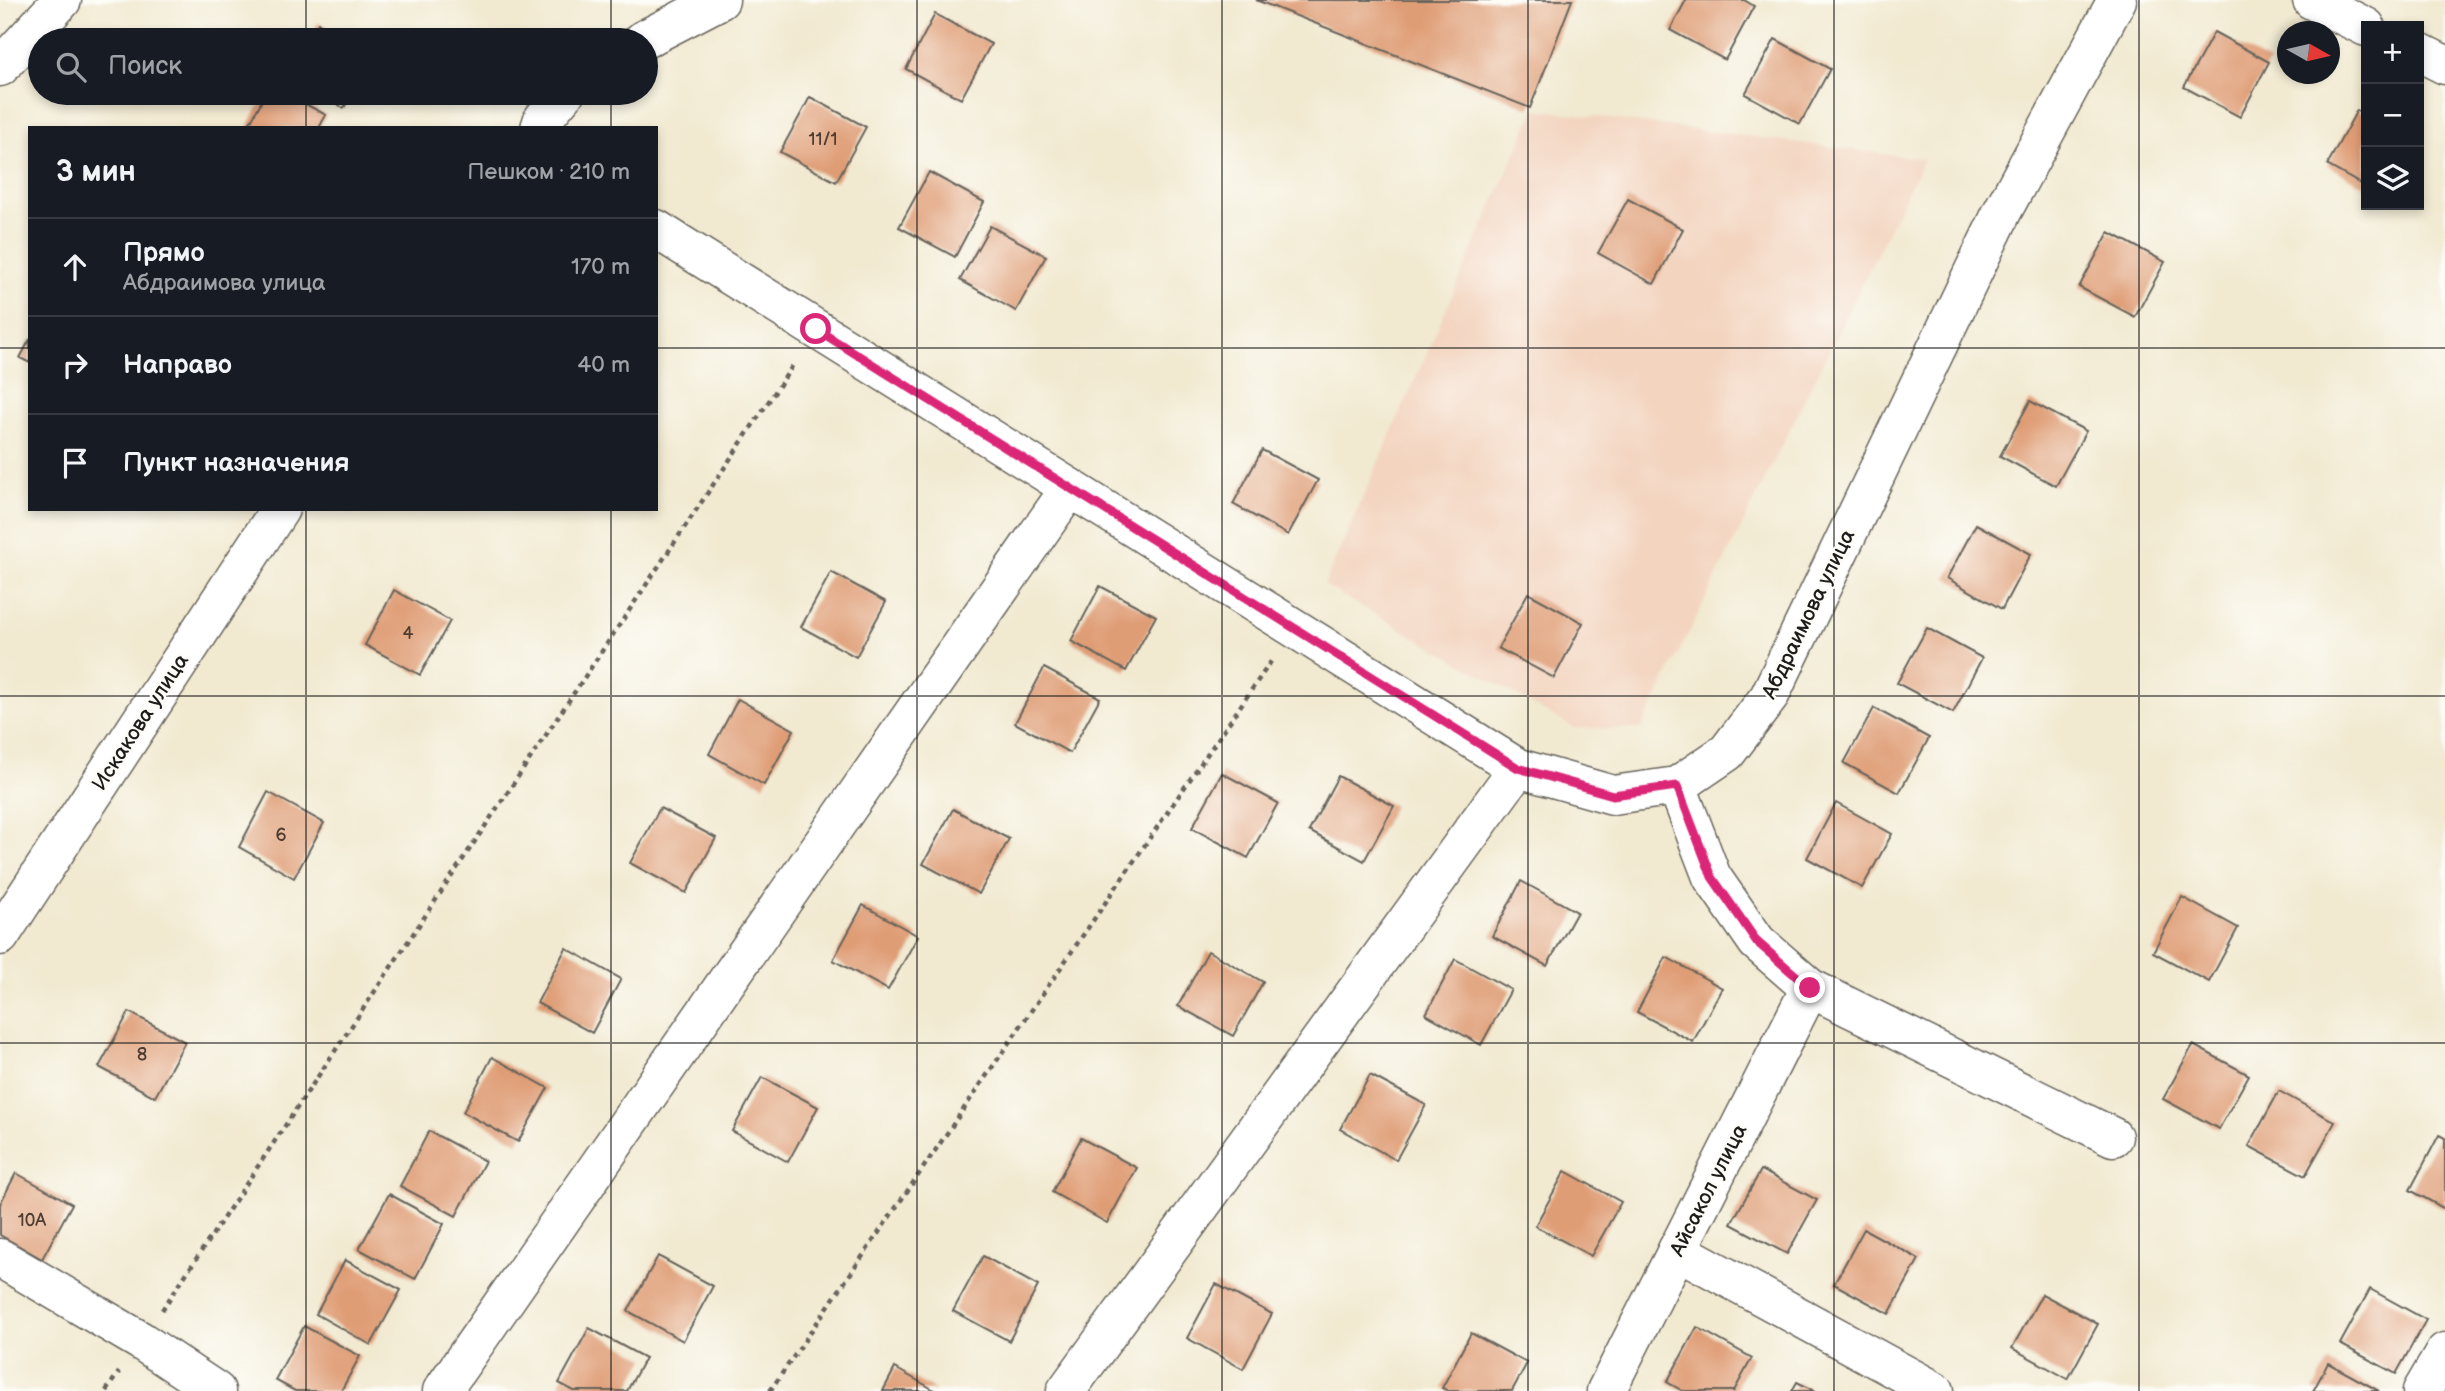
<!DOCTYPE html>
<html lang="ru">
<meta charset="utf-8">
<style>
:root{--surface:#171b24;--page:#242831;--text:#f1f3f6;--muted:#9ea1a6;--line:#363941}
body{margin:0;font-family:"Balsamiq Sans",sans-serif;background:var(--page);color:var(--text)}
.controls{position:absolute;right:21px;top:21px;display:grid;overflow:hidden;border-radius:0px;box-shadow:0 4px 10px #0003}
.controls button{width:63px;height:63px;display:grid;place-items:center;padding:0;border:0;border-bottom:2px solid var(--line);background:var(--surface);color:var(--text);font:35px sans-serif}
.compass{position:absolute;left:2277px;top:21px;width:63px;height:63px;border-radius:50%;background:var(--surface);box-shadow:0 4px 10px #0003;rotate:98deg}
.stop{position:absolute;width:21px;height:21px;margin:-16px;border:5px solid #db2777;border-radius:50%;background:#fff}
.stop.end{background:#db2777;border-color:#fff;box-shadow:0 2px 7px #0008}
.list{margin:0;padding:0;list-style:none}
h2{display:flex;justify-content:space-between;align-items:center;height:91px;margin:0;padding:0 28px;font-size:30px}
h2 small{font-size:23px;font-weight:400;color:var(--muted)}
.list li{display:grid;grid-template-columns:46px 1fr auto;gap:21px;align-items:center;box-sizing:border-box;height:98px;padding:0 28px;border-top:2px solid var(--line)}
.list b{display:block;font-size:26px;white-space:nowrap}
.list p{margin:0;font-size:23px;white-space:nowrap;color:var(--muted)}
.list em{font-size:23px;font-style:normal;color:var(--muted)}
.icon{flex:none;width:38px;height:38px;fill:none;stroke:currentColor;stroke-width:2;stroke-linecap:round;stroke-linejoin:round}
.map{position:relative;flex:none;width:2445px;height:1391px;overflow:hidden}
.search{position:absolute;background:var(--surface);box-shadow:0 4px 10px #0003;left:28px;top:28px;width:630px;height:77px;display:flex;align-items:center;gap:18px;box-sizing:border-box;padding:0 24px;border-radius:38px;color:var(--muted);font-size:26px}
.panel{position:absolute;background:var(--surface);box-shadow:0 4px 10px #0003;left:28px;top:126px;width:630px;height:385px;border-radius:0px}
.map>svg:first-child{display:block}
.built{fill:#f3d4bf}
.building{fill:#df9d76}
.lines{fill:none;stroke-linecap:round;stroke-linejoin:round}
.minor-casing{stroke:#67645b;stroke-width:41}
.path{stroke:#67645b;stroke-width:4.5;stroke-dasharray:5 5;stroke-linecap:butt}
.minor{stroke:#fff;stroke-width:38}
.route{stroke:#db2777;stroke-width:9}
.grid{fill:none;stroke:#1c1c1c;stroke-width:2;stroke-opacity:0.55}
.labels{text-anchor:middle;stroke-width:5;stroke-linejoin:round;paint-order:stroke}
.number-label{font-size:18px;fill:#4d3c32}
.street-label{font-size:21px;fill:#1c1c1c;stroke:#fdfcf7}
</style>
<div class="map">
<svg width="2445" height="1391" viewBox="0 0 2445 1391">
<rect width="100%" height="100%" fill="#fdfcf7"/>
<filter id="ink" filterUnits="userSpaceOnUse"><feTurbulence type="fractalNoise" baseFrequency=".0143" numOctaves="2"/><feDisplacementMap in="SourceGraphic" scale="14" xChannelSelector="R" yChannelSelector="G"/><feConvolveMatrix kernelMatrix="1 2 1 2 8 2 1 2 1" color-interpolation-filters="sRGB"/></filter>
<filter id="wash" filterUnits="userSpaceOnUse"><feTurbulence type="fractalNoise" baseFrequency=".00686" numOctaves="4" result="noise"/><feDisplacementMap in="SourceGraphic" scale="28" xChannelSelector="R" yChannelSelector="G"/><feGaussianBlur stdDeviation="1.57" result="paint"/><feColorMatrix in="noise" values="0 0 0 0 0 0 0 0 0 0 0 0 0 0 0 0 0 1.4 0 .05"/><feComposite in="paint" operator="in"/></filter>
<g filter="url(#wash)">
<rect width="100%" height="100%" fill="#f1e9d0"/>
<polygon class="built" points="1535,109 1924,159 1641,729 1574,728 1324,585"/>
<g id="blocks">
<g class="building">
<polygon points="1256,0 1572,0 1530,108"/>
<polygon points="1686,0 1744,0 1754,6 1725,60 1670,30"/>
<polygon points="935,14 991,44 961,99 906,69"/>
<polygon points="318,23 351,40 309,40"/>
<polygon points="2214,32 2269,62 2240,117 2184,87"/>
<polygon points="1775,39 1830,69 1800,124 1745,94"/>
<polygon points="266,93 285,93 326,115 319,128 247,128"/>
<polygon points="317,93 352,93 344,108"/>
<polygon points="810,97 866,127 836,182 780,152"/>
<polygon points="2357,110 2366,115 2366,187 2327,165"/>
<polygon points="929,172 984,202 955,257 899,227"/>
<polygon points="1628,199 1683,229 1654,284 1598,253"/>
<polygon points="990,226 1046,256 1016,311 960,280"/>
<polygon points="2109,232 2165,262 2135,317 2079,287"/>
<polygon points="30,339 30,363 20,358"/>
<polygon points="2030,401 2086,431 2056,486 2000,456"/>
<polygon points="1262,450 1318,480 1288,535 1233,504"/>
<polygon points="1976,524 2031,554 2002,609 1947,578"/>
<polygon points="831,572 886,602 856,657 801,627"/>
<polygon points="1100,586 1156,616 1126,671 1071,641"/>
<polygon points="394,590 450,621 420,675 365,645"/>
<polygon points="1528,593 1583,623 1554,678 1498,648"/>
<polygon points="1927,628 1982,658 1953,713 1897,683"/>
<polygon points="1044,668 1100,698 1070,753 1015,723"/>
<polygon points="738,699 794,730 764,785 709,754"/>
<polygon points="1874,708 1929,738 1899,793 1844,763"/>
<polygon points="1222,773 1278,803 1248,858 1192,828"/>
<polygon points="1338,776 1394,806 1364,861 1309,831"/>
<polygon points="268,792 324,823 294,878 239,847"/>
<polygon points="1836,803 1892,834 1862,888 1807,858"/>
<polygon points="660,808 716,838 686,893 630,863"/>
<polygon points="953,809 1009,839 979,894 923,864"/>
<polygon points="1521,881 1577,912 1547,966 1492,936"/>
<polygon points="2182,897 2238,928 2209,982 2153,952"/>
<polygon points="863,905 918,936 888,990 833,960"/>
<polygon points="566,948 621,979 592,1033 537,1003"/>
<polygon points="1208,951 1263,982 1233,1036 1178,1006"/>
<polygon points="1666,957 1722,988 1693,1042 1637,1012"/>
<polygon points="1455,959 1511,990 1481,1045 1426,1014"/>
<polygon points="129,1012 185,1042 155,1097 99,1067"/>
<polygon points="2193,1045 2249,1075 2219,1129 2163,1099"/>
<polygon points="492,1057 548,1088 518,1142 463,1112"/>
<polygon points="1370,1075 1426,1105 1396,1160 1340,1129"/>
<polygon points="762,1077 818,1107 788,1162 732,1131"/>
<polygon points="2279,1091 2335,1122 2305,1176 2249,1146"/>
<polygon points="429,1131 485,1161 456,1216 400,1186"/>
<polygon points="2439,1135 2445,1138 2445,1209 2410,1190"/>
<polygon points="1081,1138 1137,1168 1107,1223 1052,1192"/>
<polygon points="1761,1170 1817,1200 1787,1254 1731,1224"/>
<polygon points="1565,1171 1621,1202 1591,1256 1535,1226"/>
<polygon points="16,1173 72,1204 42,1259 0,1235 0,1204"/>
<polygon points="389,1194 444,1224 415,1279 359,1249"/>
<polygon points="1864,1229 1919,1259 1889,1314 1834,1284"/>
<polygon points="658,1256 713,1286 683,1341 628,1311"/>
<polygon points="983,1256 1038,1286 1009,1341 953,1311"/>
<polygon points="345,1260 401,1290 371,1345 316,1314"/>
<polygon points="1216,1284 1272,1314 1243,1369 1187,1338"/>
<polygon points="2370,1289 2426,1320 2396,1374 2340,1344"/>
<polygon points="2042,1294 2098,1324 2068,1379 2012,1348"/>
<polygon points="304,1326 360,1356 341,1391 295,1391 275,1380"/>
<polygon points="1697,1327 1752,1358 1734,1391 1683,1391 1667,1382"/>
<polygon points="589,1328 645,1358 627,1391 574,1391 559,1383"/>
<polygon points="1471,1333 1527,1363 1512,1391 1448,1391 1442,1388"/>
<polygon points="2328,1363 2379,1391 2313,1391"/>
<polygon points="895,1368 936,1391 883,1391"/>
<polygon points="1797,1382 1815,1391 1792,1391"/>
</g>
</g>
</g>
<g filter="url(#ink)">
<use href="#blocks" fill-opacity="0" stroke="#67645b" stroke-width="2"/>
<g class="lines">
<defs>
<g id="minor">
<polyline points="2312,0 2366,27"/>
<polyline points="643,40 720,0"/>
<polyline points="2419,52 2445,65"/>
<polyline points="0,67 62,0"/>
<polyline points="540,128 543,119 565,93"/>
<polyline points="656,229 1518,768 1613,795 1677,786 1727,752 1769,697 2003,210 2117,0"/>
<polyline points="1677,786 1712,877 1757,942 1810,988 2113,1137"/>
<polyline points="0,936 280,509"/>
<polyline points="1677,1250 1935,1391"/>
<polyline points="0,1258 141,1341 216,1391"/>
<polyline points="442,1391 1070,488"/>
<polyline points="1066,1391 1518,768"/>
<polyline points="1606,1391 1810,988"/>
<polyline points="2422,1391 2445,1352"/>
</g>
</defs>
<use href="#minor" class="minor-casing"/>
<g class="path">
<polyline points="162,1310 795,362"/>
<polyline points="106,1391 119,1372"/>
<polyline points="770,1391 1272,660"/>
</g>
<use href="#minor" class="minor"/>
</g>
</g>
<g class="lines" filter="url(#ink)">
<polyline class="route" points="816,329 1518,768 1613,795 1677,786 1712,877 1757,942 1810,988"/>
</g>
<path class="grid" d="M 306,0 L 306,40M 611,0 L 611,40M 917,0 L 917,1391M 1222,0 L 1222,1391M 1528,0 L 1528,1391M 1834,0 L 1834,1391M 2139,0 L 2139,1391M 306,93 L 306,128M 611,93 L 611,128M 0,348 L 30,348M 656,348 L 2445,348M 306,509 L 306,1391M 611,509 L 611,1391M 0,696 L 2445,696M 0,1043 L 2445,1043"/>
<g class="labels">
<g class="number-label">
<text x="823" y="145">11/1</text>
<text x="408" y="639">4</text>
<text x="281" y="841">6</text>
<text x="142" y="1060">8</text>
<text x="32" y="1226">10А</text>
</g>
<g class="street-label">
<text transform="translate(1808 614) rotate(-64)" y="7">Абдраимова улица</text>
<text transform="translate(140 722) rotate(-57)" y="7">Искакова улица</text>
<text transform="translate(1708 1190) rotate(-63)" y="7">Айсакол улица</text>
</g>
</g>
</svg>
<div class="controls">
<button>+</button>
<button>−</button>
<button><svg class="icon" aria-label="layers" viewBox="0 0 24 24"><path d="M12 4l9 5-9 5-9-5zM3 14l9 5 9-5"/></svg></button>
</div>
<svg class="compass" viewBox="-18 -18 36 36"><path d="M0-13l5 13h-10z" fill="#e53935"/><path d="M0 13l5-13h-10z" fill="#9ea1a6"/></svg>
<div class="stop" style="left:816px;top:329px"></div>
<div class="stop end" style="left:1810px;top:988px"></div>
<div class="search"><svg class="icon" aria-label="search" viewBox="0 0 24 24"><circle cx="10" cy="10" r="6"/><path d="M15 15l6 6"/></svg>Поиск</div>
<section class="panel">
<h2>3 мин<small>Пешком · 210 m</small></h2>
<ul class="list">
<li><svg class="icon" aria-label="ahead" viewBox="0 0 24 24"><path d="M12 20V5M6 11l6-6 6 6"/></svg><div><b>Прямо</b><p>Абдраимова улица</p></div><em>170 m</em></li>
<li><svg class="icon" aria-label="right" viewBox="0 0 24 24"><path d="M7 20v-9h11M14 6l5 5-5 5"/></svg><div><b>Направо</b></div><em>40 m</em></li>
<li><svg class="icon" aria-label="arrive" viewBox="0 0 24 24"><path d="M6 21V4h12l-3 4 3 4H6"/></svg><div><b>Пункт назначения</b></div></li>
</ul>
</section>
</div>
